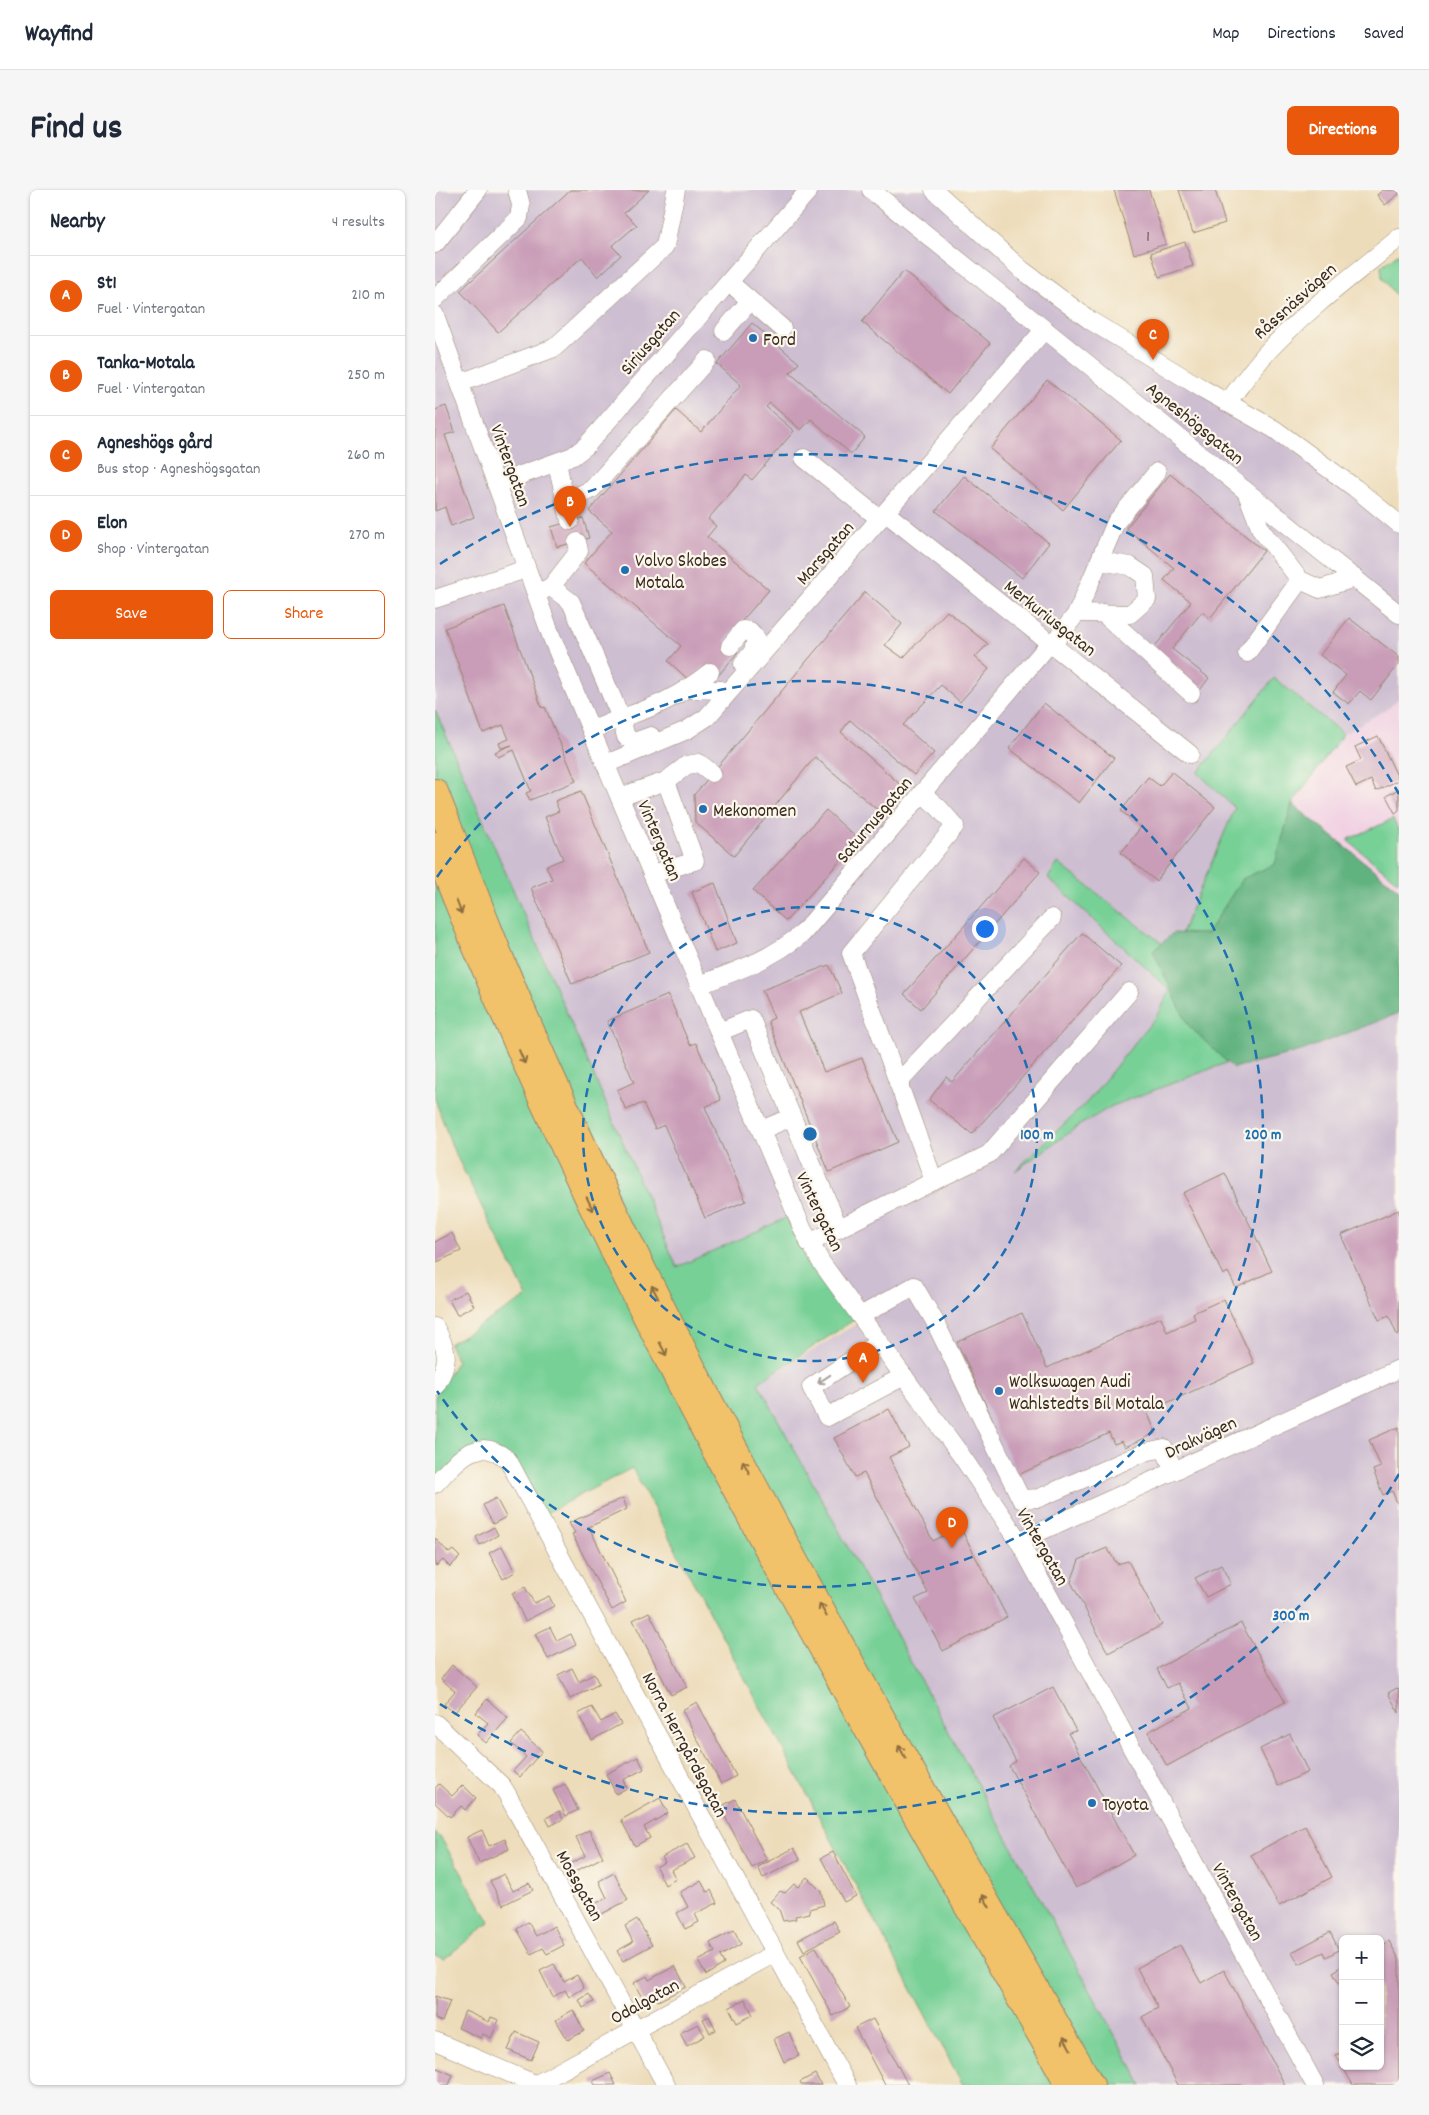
<!DOCTYPE html>
<meta charset="utf-8">
<style>
:root{--surface:#fff;--page:#f6f6f7;--text:#1f2937;--muted:#747a83;--line:#e0e1e3;--accent:#ea580c}
body{margin:0;font-family:Dekko,sans-serif;background:var(--page);color:var(--text)}
.controls{position:absolute;right:15px;bottom:15px;display:grid;overflow:hidden;border-radius:8px;box-shadow:0 1px 4px #0004}
.controls button{width:45px;height:45px;display:grid;place-items:center;padding:0;border:0;border-bottom:1px solid var(--line);background:var(--surface);color:var(--text);font:25px sans-serif}
.you{position:absolute;left:549px;top:738px;width:18px;height:18px;margin:-12px;border:4px solid #fff;border-radius:50%;background:#1a73e8;box-shadow:0 0 0 8px #1a73e833}
.badge{display:grid;place-items:center;width:32px;height:32px;border-radius:50%;background:var(--accent);color:#fff;font-size:16px;font-weight:700}
.pin{position:absolute;translate:-50% -41px;filter:drop-shadow(0 1px 2px #0008)}
.pin::after{content:'';position:absolute;top:26px;width:18px;height:15px;background:inherit;clip-path:polygon(0 0,100% 0,50% 100%)}
.list{margin:0;padding:0;list-style:none}
h2{display:flex;justify-content:space-between;align-items:center;height:65px;margin:0;padding:0 20px;font-size:21px}
h2 small{font-size:16px;font-weight:400;color:var(--muted)}
.list li{display:grid;grid-template-columns:32px 1fr auto;gap:15px;align-items:center;box-sizing:border-box;height:80px;padding:0 20px;border-top:1px solid var(--line)}
.list b{display:block;font-size:19px;white-space:nowrap}
.list p{margin:0;font-size:16px;white-space:nowrap;color:var(--muted)}
.list em{font-size:16px;font-style:normal;color:var(--muted)}
.actions{display:flex;gap:10px;padding:15px 20px}
.actions a{flex:1;padding:11px 0;border:1px solid var(--accent);border-radius:8px;text-align:center;font-size:18px;color:var(--accent)}
.actions .main{background:var(--accent);color:#fff}
.icon{flex:none;width:28px;height:28px;fill:none;stroke:currentColor;stroke-width:2;stroke-linecap:round;stroke-linejoin:round}
.map{position:relative;flex:none;width:964px;height:1895px;overflow:hidden;border-radius:8px}
header{display:flex;align-items:center;gap:30px;box-sizing:border-box;height:70px;padding:0 25px;background:var(--surface);border-bottom:1px solid var(--line)}
header strong{font-size:24px}
nav{display:flex;gap:28px;margin-inline-start:auto;font-size:18px}
.intro{display:flex;align-items:center;justify-content:space-between;box-sizing:border-box;height:120px;padding:0 30px}
h1{margin:0;font-size:35px}
.button{padding:12px 22px;border-radius:8px;background:var(--accent);color:#fff;font-size:18px;font-weight:700}
main{display:flex;gap:30px;padding:0 30px}
aside{flex:1;background:var(--surface);border-radius:8px;box-shadow:0 1px 4px #0004}
.map>svg:first-child{display:block}
.built{fill:#f1d0e3}
.industrial{fill:#cebed1;fill-rule:evenodd}
.green{fill:#77d096;stroke:#597d5a}
.forest{fill:#61b27f;stroke:#4e6e4e}
.building{fill:#c99db8}
.lines{fill:none;stroke-linecap:round;stroke-linejoin:round}
.minor-casing{stroke:#94836c;stroke-width:19}
.highway-casing{stroke:#94836c;stroke-width:28}
.minor{stroke:#fff;stroke-width:18}
.highway{stroke:#f2c26a;stroke-width:26}
.oneway{stroke:#8d6e40}
.oneway2{stroke:#a79f9a}
.ring{fill:none;stroke:#1f6fb2;stroke-width:2.5;stroke-dasharray:9 6}
.poi-dot{fill:#1f6fb2;stroke:#fbf7ec;stroke-width:2}
.labels{text-anchor:middle;stroke-width:4.5;stroke-linejoin:round;paint-order:stroke}
.number-label{font-size:16px;fill:#5e4744}
.street-label{font-size:19px;fill:#3b2a1e;stroke:#fbf7ec}
.poi-label{font-size:19px;fill:#3b2a1e;stroke:#fbf7ec;text-anchor:start}
.centre{fill:#1f6fb2;stroke:#fbf7ec;stroke-width:2.5}
.ring-label{font-size:15px;text-anchor:middle;font-weight:bold;fill:#1f6fb2;stroke:#fbf7ec;stroke-width:4.5;stroke-linejoin:round;paint-order:stroke}
</style>
<header>
<strong>Wayfind</strong>
<nav><a>Map</a><a>Directions</a><a>Saved</a></nav>
</header>
<div class="intro"><h1>Find us</h1><a class="button">Directions</a></div>
<main>
<aside>
<h2>Nearby<small>4 results</small></h2>
<ul class="list">
<li><span class="badge">A</span><div><b>St1</b><p>Fuel · Vintergatan</p></div><em>210 m</em></li>
<li><span class="badge">B</span><div><b>Tanka-Motala</b><p>Fuel · Vintergatan</p></div><em>250 m</em></li>
<li><span class="badge">C</span><div><b>Agneshögs gård</b><p>Bus stop · Agneshögsgatan</p></div><em>260 m</em></li>
<li><span class="badge">D</span><div><b>Elon</b><p>Shop · Vintergatan</p></div><em>270 m</em></li>
</ul>
<div class="actions"><a class="main">Save</a><a>Share</a></div>
</aside>
<div class="map">
<svg width="964" height="1895" viewBox="0 0 964 1895">
<rect width="100%" height="100%" fill="#fbf7ec"/>
<filter id="ink" filterUnits="userSpaceOnUse"><feTurbulence type="fractalNoise" baseFrequency=".02" numOctaves="2"/><feDisplacementMap in="SourceGraphic" scale="10" xChannelSelector="R" yChannelSelector="G"/><feConvolveMatrix kernelMatrix="1 2 1 2 8 2 1 2 1" color-interpolation-filters="sRGB"/></filter>
<filter id="wash" filterUnits="userSpaceOnUse"><feTurbulence type="fractalNoise" baseFrequency=".0096" numOctaves="4" result="noise"/><feDisplacementMap in="SourceGraphic" scale="20" xChannelSelector="R" yChannelSelector="G"/><feGaussianBlur stdDeviation="1.12" result="paint"/><feColorMatrix in="noise" values="0 0 0 0 0 0 0 0 0 0 0 0 0 0 0 0 0 1.4 0 .05"/><feComposite in="paint" operator="in"/></filter>
<g filter="url(#wash)">
<rect width="100%" height="100%" fill="#eddcba"/>
<polygon class="built" points="964,507 964,700 857,614 908,544 955,517"/>
<path class="industrial" d="M 0,0 L 493,0 L 587,80 L 863,262 L 964,335 L 964,507 L 955,517 L 908,544 L 839,488 L 800,617 L 738,763 L 624,673 L 735,800 L 724,823 L 652,912 L 583,978 L 645,935 L 677,916 L 799,870 L 964,819 L 964,1895 L 707,1895 L 323,1193 L 428,1130 L 360,1024 L 242,1077 L 0,524 ZM 908,1749 L 945,1749 L 945,1876 L 908,1876 Z"/>
<g class="green">
<polygon points="964,63 964,110 947,88 946,76"/>
<polygon points="839,488 908,544 857,614 964,700 799,870 677,916 645,935 580,981 652,912 724,823 735,800 613,688 623,673 738,762 800,618 763,583"/>
<polygon points="0,520 242,1077 360,1024 425,1126 323,1193 707,1895 528,1895 197,1278 107,1325 76,1268 44,1258 0,1300 0,1206 22,1171 14,1154 92,1107 18,959 0,909"/>
<polygon points="958,629 964,641 963,692 912,650"/>
<polygon points="0,1643 6,1648 55,1732 9,1769 0,1765"/>
</g>
<polygon class="forest" points="857,614 964,700 964,823 866,861 798,878 753,835 718,761 738,743 772,744 807,689 840,674"/>
<g id="blocks">
<g class="building">
<polygon points="135,0 214,0 189,23 202,35 177,56 186,65 163,87 147,67 63,142 25,101"/>
<polygon points="679,0 714,0 731,54 699,64"/>
<polygon points="744,0 780,0 790,33 758,43"/>
<polygon points="948,0 964,0 964,4 950,15 942,5"/>
<polygon points="750,52 758,76 724,87 716,63"/>
<polygon points="469,81 555,153 513,204 427,132"/>
<polygon points="317,133 364,173 355,183 430,247 416,264 376,229 366,240 335,213 331,217 359,241 317,290 311,285 273,329 281,336 272,347 334,400 289,451 303,462 282,487 268,476 255,491 233,471 246,456 149,373 177,341 154,321 241,220 266,242 306,195 282,174"/>
<polygon points="612,190 686,250 628,320 555,259"/>
<polygon points="11,216 20,242 10,245 39,327 16,336 10,317 0,321 0,220"/>
<polygon points="735,284 829,361 775,428 767,422 737,459 774,488 765,500 717,460 756,412 729,390 739,378 691,338"/>
<polygon points="529,286 614,353 587,388 501,321"/>
<polygon points="148,328 154,348 122,357 116,337"/>
<polygon points="430,402 467,434 450,455 468,468 512,421 553,454 540,467 554,479 525,512 506,495 468,535 499,563 479,585 415,530 406,542 468,597 445,622 380,567 299,666 260,632 259,605"/>
<polygon points="69,416 107,518 110,517 141,591 95,610 91,603 96,601 79,560 63,567 60,562 77,555 66,558 64,553 74,549 68,535 48,543 10,438"/>
<polygon points="914,428 964,467 964,474 936,510 925,501 914,514 898,502 911,485 885,465"/>
<polygon points="609,513 679,568 644,613 574,558"/>
<polygon points="943,546 964,590 941,601 936,590 921,597 911,577 926,570 920,557"/>
<polygon points="737,582 780,617 721,691 686,663 706,637 686,621 713,587 725,596"/>
<polygon points="964,599 964,620 960,623 951,606"/>
<polygon points="146,601 214,762 137,794 96,698 117,689 111,676 128,669 110,627 124,621 120,611"/>
<polygon points="391,620 424,650 351,731 318,701"/>
<polygon points="589,668 605,682 486,819 469,804"/>
<polygon points="280,693 302,753 280,762 257,702"/>
<polygon points="647,743 686,776 537,944 494,910 511,887 517,892"/>
<polygon points="394,775 407,803 364,822 389,882 427,868 463,952 394,982 333,831 339,828 327,800"/>
<polygon points="233,805 255,855 261,853 286,910 270,917 311,1011 270,1028 229,935 220,939 208,913 191,920 182,900 199,892 172,831"/>
<polygon points="790,983 837,1081 801,1098 793,1082 788,1085 748,1003"/>
<polygon points="964,1020 964,1144 962,1145 954,1126 944,1130 906,1045"/>
<polygon points="17,1043 26,1061 0,1073 0,1052"/>
<polygon points="31,1101 39,1116 22,1125 14,1110"/>
<polygon points="789,1109 819,1173 712,1222 721,1243 690,1257 687,1251 679,1254 674,1243 583,1285 522,1152 587,1123 612,1178 726,1127 732,1142 760,1129 758,1123"/>
<polygon points="454,1219 474,1257 454,1267 498,1351 525,1337 572,1427 508,1461 480,1409 493,1403 429,1283 420,1287 399,1248"/>
<polygon points="964,1237 964,1317 957,1301 948,1305 938,1280 946,1277 934,1250"/>
<polygon points="61,1308 71,1327 58,1334 48,1315"/>
<polygon points="188,1308 192,1319 154,1337 191,1412 177,1420 137,1344 140,1343 134,1333"/>
<polygon points="59,1337 63,1345 45,1355 41,1347"/>
<polygon points="0,1348 14,1363 18,1360 25,1367 15,1377 8,1370 1,1376 0,1375"/>
<polygon points="67,1356 80,1382 68,1389 54,1363"/>
<polygon points="672,1358 682,1374 693,1371 727,1435 673,1463 636,1392 644,1370"/>
<polygon points="786,1375 796,1394 771,1407 760,1388"/>
<polygon points="90,1397 99,1413 114,1406 119,1416 90,1431 77,1403"/>
<polygon points="214,1422 252,1497 236,1505 198,1430"/>
<polygon points="806,1433 850,1512 732,1576 713,1542 757,1518 743,1493 732,1498 722,1479"/>
<polygon points="115,1437 122,1451 136,1444 141,1455 113,1469 100,1444"/>
<polygon points="17,1475 42,1497 19,1523 9,1514 20,1501 6,1489"/>
<polygon points="137,1478 144,1492 159,1484 164,1494 135,1509 123,1485"/>
<polygon points="618,1497 641,1541 633,1543 699,1665 641,1698 574,1576 581,1571 558,1528"/>
<polygon points="962,1498 964,1500 964,1523 953,1503"/>
<polygon points="52,1509 73,1528 51,1553 42,1545 53,1533 41,1523"/>
<polygon points="262,1512 301,1586 286,1594 247,1520"/>
<polygon points="157,1517 166,1532 180,1524 186,1534 157,1550 143,1524"/>
<polygon points="86,1542 107,1561 85,1587 78,1581 91,1567 76,1553"/>
<polygon points="855,1544 873,1582 843,1596 825,1559"/>
<polygon points="203,1567 209,1579 188,1590 192,1598 181,1604 171,1584"/>
<polygon points="4,1594 17,1606 28,1595 41,1608 30,1620 26,1616 15,1627 0,1613 0,1598"/>
<polygon points="130,1594 143,1620 131,1626 118,1600"/>
<polygon points="225,1608 233,1623 209,1637 215,1648 200,1656 186,1630"/>
<polygon points="300,1609 332,1670 317,1678 285,1617"/>
<polygon points="124,1621 128,1629 115,1636 111,1628"/>
<polygon points="870,1636 897,1687 844,1716 816,1665"/>
<polygon points="47,1640 54,1656 70,1649 74,1659 44,1673 32,1647"/>
<polygon points="154,1640 168,1667 137,1683 133,1675 150,1666 141,1647"/>
<polygon points="252,1654 260,1668 236,1680 241,1689 230,1695 221,1677 230,1672 227,1667"/>
<polygon points="359,1658 365,1669 328,1688 323,1677"/>
<polygon points="398,1662 421,1706 409,1712 386,1668"/>
<polygon points="179,1683 193,1710 163,1726 157,1715 172,1708 164,1691"/>
<polygon points="69,1684 78,1701 94,1693 98,1700 68,1715 55,1691"/>
<polygon points="372,1687 386,1701 389,1715 374,1719 375,1723 360,1726 361,1729 348,1731 344,1719 335,1712 345,1701 350,1703 359,1694 363,1697"/>
<polygon points="266,1691 272,1702 276,1700 282,1713 260,1724 264,1732 250,1739 242,1723 253,1717 245,1702"/>
<polygon points="202,1729 217,1755 188,1771 182,1761 198,1752 190,1736"/>
<polygon points="399,1731 405,1742 369,1761 363,1750"/>
<polygon points="93,1732 101,1746 119,1736 129,1755 112,1764 108,1758 96,1764 82,1739"/>
<polygon points="299,1740 306,1754 285,1766 289,1774 271,1785 263,1771 280,1762 275,1753"/>
<polygon points="895,1742 904,1760 891,1767 889,1762 864,1774 857,1762"/>
<polygon points="954,1751 964,1769 964,1895 918,1895 901,1865 908,1862 908,1876 945,1876 945,1756"/>
<polygon points="745,1755 766,1793 789,1780 850,1895 743,1895 707,1827 723,1818 702,1778"/>
<polygon points="381,1757 415,1817 398,1826 365,1766"/>
<polygon points="119,1774 129,1792 142,1785 149,1798 134,1807 130,1800 118,1807 105,1781"/>
<polygon points="240,1776 251,1797 223,1811 220,1805 209,1811 199,1793 212,1786 214,1790"/>
<polygon points="908,1776 908,1800 898,1782"/>
<polygon points="154,1804 159,1812 148,1818 144,1810"/>
<polygon points="0,1806 15,1811 7,1832 0,1829"/>
<polygon points="310,1809 318,1825 302,1833 294,1818"/>
<polygon points="138,1820 149,1841 133,1850 121,1830"/>
<polygon points="30,1821 54,1832 56,1827 64,1830 56,1848 48,1844 46,1848 23,1838"/>
<polygon points="274,1826 281,1840 275,1843 268,1829"/>
<polygon points="438,1829 473,1895 450,1895 420,1838"/>
<polygon points="263,1834 270,1846 252,1856 245,1843"/>
<polygon points="81,1842 104,1852 96,1870 73,1860"/>
<polygon points="354,1842 364,1866 349,1872 339,1849"/>
<polygon points="0,1877 18,1885 14,1895 0,1895"/>
<polygon points="175,1883 181,1895 160,1895 158,1891"/>
<polygon points="380,1884 386,1895 367,1895 365,1892"/>
</g>
</g>
</g>
<g filter="url(#ink)">
<use href="#blocks" fill-opacity="0" stroke="#94836c" stroke-width="1"/>
<g class="lines">
<defs>
<g id="minor">
<polyline points="436,0 964,424"/>
<polyline points="499,0 587,80 656,131 768,199 839,239 920,298 964,334"/>
<polyline points="0,54 43,0"/>
<polyline points="294,92 347,138"/>
<polyline points="0,109 84,28 86,15 82,0"/>
<polyline points="0,125 117,448 368,1040 386,1072 528,1268 584,1351 880,1895"/>
<polyline points="289,141 315,111"/>
<polyline points="25,193 119,158 230,56 241,0"/>
<path d="M 792,213 C 806,195 819,176 835,159 C 874,118 920,84 964,48"/>
<polyline points="369,268 445,329"/>
<polyline points="122,273 135,331"/>
<polyline points="61,294 138,266 151,256 374,0"/>
<polyline points="811,301 826,340 865,390 885,399 920,388"/>
<polyline points="130,312 157,299 272,170"/>
<polyline points="451,323 755,564"/>
<polyline points="116,397 144,361 142,352"/>
<polyline points="101,403 116,397 136,412 186,528 157,540"/>
<polyline points="0,409 91,379"/>
<polyline points="642,423 695,424 712,409 710,386 695,376 665,371"/>
<polyline points="668,423 756,503"/>
<polyline points="617,455 642,423 681,332 722,282"/>
<polyline points="295,456 308,440 315,441 321,448 318,461 308,474"/>
<polyline points="812,463 865,390"/>
<polyline points="253,499 286,500"/>
<path d="M 216,546 L 199,552 L 191,547 L 186,528 C 224,516 244,506 275,482"/>
<polyline points="171,574 252,540 272,527 610,139"/>
<polyline points="231,591 252,575 264,573 277,583"/>
<polyline points="185,607 231,591 260,671 217,684"/>
<path d="M 264,795 C 304,780 335,770 368,743 L 615,453"/>
<polyline points="284,842 316,829 404,1039"/>
<polyline points="463,893 617,728"/>
<polyline points="326,940 357,927"/>
<polyline points="499,991 554,964 694,802"/>
<polyline points="374,1053 499,991 416,763 520,636 504,618 487,603"/>
<polyline points="425,1126 479,1096 499,1130 586,1309 604,1308 710,1262 729,1258 739,1281"/>
<path d="M 0,1137 C 14,1164 15,1170 0,1197"/>
<polyline points="444,1152 376,1197 392,1227 469,1186"/>
<path d="M 0,1294 C 21,1272 42,1243 73,1270 L 412,1895"/>
<polyline points="584,1351 964,1179"/>
<polyline points="0,1533 67,1596 72,1604 231,1895"/>
<polyline points="0,1851 100,1894"/>
<polyline points="100,1895 340,1763"/>
</g>
<g id="highway">
<path d="M 0,602 C 36,695 72,788 113,879 C 270,1229 466,1562 656,1895"/>
<path d="M 0,655 C 167,1089 405,1491 634,1895"/>
</g>
</defs>
<use href="#minor" class="minor-casing"/>
<use href="#highway" class="highway-casing"/>
<use href="#minor" class="minor"/>
<use href="#highway" class="highway"/>
</g>
<defs><path id="oneway-shaft" d="M-6 0H5M1.5-3L5.5 0L1.5 3" fill="none" stroke-width="1.6" stroke-linecap="round" stroke-linejoin="round" transform="scale(1.25)"/></defs>
<g class="oneway">
<use href="#oneway-shaft" transform="translate(24 717) rotate(69)"/>
<use href="#oneway-shaft" transform="translate(87 867) rotate(67)"/>
<use href="#oneway-shaft" transform="translate(155 1014) rotate(64)"/>
<use href="#oneway-shaft" transform="translate(220 1102) rotate(-117)"/>
<use href="#oneway-shaft" transform="translate(228 1159) rotate(63)"/>
<use href="#oneway-shaft" transform="translate(311 1277) rotate(-118)"/>
<use href="#oneway-shaft" transform="translate(388 1420) rotate(-119)"/>
<use href="#oneway-shaft" transform="translate(467 1562) rotate(-119)"/>
<use href="#oneway-shaft" transform="translate(551 1711) rotate(-120)"/>
<use href="#oneway-shaft" transform="translate(632 1853) rotate(-120)"/>
</g>
<use class="oneway2" href="#oneway-shaft" transform="translate(389 1189) rotate(146)"/>
</g>
<g class="ring">
<circle cx="375" cy="944" r="227"/>
<path d="M2 687A453 453 0 1 1 2 1201"/>
<path d="M964 1284A680 680 0 0 1 5 1514M5 374A680 680 0 0 1 964 604"/>
</g>
<g class="poi-dot">
<circle cx="318" cy="148" r="5"/>
<circle cx="190" cy="380" r="5"/>
<circle cx="268" cy="619" r="5"/>
<circle cx="564" cy="1201" r="5"/>
<circle cx="657" cy="1613" r="5"/>
</g>
<g class="labels">
<g class="number-label">
<text x="713" y="51">1</text>
</g>
<g class="street-label">
<text transform="translate(859 110) rotate(-42)" y="7">Råssnäsvägen</text>
<text transform="translate(214 151) rotate(-49)" y="7">Siriusgatan</text>
<text transform="translate(761 232) rotate(39)" y="7">Agneshögsgatan</text>
<text transform="translate(77 275) rotate(70)" y="7">Vintergatan</text>
<text transform="translate(389 362) rotate(-49)" y="7">Marsgatan</text>
<text transform="translate(616 427) rotate(38)" y="7">Merkuriusgatan</text>
<text transform="translate(438 629) rotate(-50)" y="7">Saturnusgatan</text>
<text transform="translate(226 650) rotate(67)" y="7">Vintergatan</text>
<text transform="translate(386 1021) rotate(64)" y="7">Vintergatan</text>
<text transform="translate(765 1246) rotate(-25)" y="7">Drakvägen</text>
<text transform="translate(609 1356) rotate(60)" y="7">Vintergatan</text>
<text transform="translate(251 1554) rotate(62)" y="7">Norra Herrgårdsgatan</text>
<text transform="translate(146 1695) rotate(61)" y="7">Mossgatan</text>
<text transform="translate(804 1711) rotate(61)" y="7">Vintergatan</text>
<text transform="translate(209 1810) rotate(-29)" y="7">Odalgatan</text>
</g>
<g class="poi-label">
<text x="328" y="155">Ford</text>
<text x="200" y="376">Volvo Skobes<tspan x="200" dy="22">Motala</tspan></text>
<text x="278" y="626">Mekonomen</text>
<text x="574" y="1197">Wolkswagen Audi<tspan x="574" dy="22">Wahlstedts Bil Motala</tspan></text>
<text x="667" y="1620">Toyota</text>
</g>
</g>
<circle cx="375" cy="944" r="8" class="centre"/>
<g class="ring-label">
<text x="602" y="949">100 m</text>
<text x="828" y="949">200 m</text>
<text x="856" y="1430">300 m</text>
</g>
</svg>
<div class="controls">
<button>+</button>
<button>−</button>
<button><svg class="icon" aria-label="layers" viewBox="0 0 24 24"><path d="M12 4l9 5-9 5-9-5zM3 14l9 5 9-5"/></svg></button>
</div>
<div class="you"></div>
<div class="pin badge" style="left:428px;top:1193px">A</div>
<div class="pin badge" style="left:135px;top:337px">B</div>
<div class="pin badge" style="left:718px;top:170px">C</div>
<div class="pin badge" style="left:517px;top:1358px">D</div>
</div>
</main>
